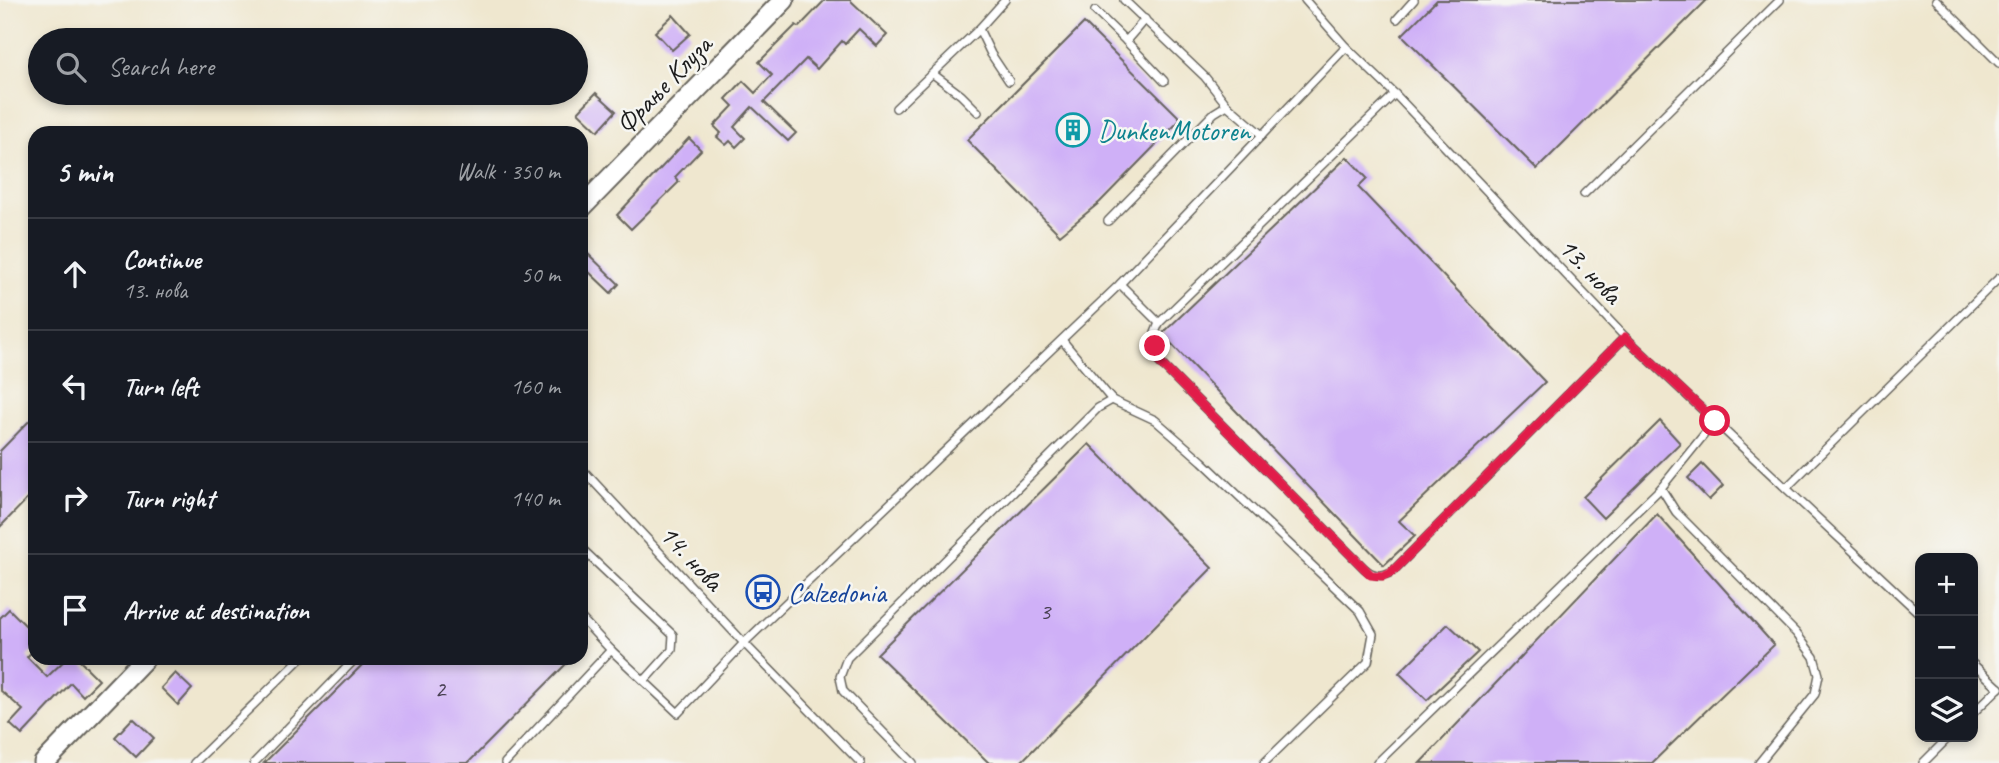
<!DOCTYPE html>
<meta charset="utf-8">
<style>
:root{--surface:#171b24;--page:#20242c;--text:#f1f3f6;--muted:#9ea1a6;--line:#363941}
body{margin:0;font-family:Caveat,sans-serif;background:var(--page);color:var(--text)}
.controls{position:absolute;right:21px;bottom:21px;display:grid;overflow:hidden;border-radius:14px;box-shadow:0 4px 10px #0003}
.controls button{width:63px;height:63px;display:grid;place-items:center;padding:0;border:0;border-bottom:2px solid var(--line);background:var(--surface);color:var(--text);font:35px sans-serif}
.stop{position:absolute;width:21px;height:21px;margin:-16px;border:5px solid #e11d48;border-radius:50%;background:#fff}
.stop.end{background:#e11d48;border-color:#fff;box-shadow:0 2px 7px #0008}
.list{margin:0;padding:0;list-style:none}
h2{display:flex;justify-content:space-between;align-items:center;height:91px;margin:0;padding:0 28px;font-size:30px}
h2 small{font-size:23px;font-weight:400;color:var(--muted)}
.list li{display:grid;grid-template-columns:46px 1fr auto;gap:21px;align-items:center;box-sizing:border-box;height:112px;padding:0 28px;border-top:2px solid var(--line)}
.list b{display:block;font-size:26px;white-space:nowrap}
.list p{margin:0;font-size:23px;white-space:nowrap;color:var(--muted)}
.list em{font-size:23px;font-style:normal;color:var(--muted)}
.icon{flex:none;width:38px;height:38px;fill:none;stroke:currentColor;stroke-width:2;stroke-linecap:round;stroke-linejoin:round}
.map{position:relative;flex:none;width:1999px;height:763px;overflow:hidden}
.search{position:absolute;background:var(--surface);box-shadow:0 4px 10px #0003;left:28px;top:28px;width:560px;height:77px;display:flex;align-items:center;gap:18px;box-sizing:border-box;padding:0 24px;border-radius:38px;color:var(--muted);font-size:26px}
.panel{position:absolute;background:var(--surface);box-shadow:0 4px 10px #0003;left:28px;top:126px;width:560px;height:539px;border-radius:21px}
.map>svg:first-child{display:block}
.building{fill:#cfb0f7}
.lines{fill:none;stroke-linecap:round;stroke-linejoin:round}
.service-casing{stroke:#66635b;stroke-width:10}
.secondary-casing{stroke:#66635b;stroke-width:23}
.service{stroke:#fff;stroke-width:7}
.secondary{stroke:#fff;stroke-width:19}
.route{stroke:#e11d48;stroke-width:9}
.labels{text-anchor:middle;stroke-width:5;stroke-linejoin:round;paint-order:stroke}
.number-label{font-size:24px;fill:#494153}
.street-label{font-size:28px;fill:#1c1c1c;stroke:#f6f6f2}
.culture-label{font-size:28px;fill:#0d838f;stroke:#f6f6f2;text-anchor:start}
.transit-label{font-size:28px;fill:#164399;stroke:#f6f6f2;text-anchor:start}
</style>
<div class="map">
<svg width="1999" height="763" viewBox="0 0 1999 763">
<rect width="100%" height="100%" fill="#f6f6f2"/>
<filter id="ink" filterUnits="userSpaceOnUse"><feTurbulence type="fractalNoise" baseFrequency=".0143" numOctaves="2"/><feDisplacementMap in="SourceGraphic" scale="14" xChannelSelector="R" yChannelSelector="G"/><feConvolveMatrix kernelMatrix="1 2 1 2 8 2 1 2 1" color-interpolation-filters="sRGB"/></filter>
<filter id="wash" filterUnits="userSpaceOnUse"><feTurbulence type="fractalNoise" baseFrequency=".00686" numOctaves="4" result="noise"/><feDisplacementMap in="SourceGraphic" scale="28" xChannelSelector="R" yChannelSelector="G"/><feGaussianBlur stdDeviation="1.57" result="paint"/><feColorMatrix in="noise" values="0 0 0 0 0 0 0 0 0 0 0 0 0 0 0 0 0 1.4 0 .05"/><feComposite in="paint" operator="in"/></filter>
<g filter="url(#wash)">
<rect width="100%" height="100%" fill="#efe7cf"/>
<g id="blocks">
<g class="building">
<polygon points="825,0 850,0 887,35 877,46 859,29 845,44 842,41 817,69 806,59 764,102 796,133 788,141 752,107 734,127 745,138 736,147 730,141 726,145 717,137 721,133 714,126 733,106 726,99 743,81 755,93 772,75 759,62 796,25 799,27"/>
<polygon points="1437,0 1707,0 1537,169 1402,35"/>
<polygon points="673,15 690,34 672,50 655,32"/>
<polygon points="1084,23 1181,119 1100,202 1060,235 967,140"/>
<polygon points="596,93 616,111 598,131 578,112"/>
<polygon points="689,138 701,150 675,177 679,182 631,229 617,215"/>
<polygon points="1347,157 1367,178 1358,187 1545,382 1399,521 1415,536 1384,565 1162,334"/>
<polygon points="581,247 619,284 611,293 589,272 581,280"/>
<polygon points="35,415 35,491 0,527 0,451"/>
<polygon points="1660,421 1680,443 1603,518 1583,497"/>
<polygon points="1089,444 1212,568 1020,763 989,763 877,654"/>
<polygon points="1702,464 1723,486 1709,500 1688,478"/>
<polygon points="1657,514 1774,645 1652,763 1420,763"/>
<polygon points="9,609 35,635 35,648 27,657 47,677 67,658 77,658 99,680 83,696 71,683 22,735 10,724 23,710 0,690 0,618"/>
<polygon points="1448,624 1478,652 1427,700 1399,673"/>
<polygon points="369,658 572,658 468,763 264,763"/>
<polygon points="175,673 192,689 178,705 161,688"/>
<polygon points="133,718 154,738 136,757 115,737"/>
</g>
</g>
</g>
<g filter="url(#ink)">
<use href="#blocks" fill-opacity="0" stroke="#66635b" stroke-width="2"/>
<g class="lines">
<defs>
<g id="service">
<polyline points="1124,0 1205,77 1227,105"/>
<polyline points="1305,0 1346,47 1395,94 1625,337 1920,614"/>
<polyline points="1936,0 1999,63"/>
<polyline points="1095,11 1126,41 1145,19"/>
<polyline points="1397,19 1414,0"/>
<polyline points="979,29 991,54 1009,81"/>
<polyline points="1126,41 1164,81"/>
<polyline points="933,74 961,95 978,112"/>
<path d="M 1395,94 L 1159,323 L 1155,333 L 1157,360 L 1364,568 C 1374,577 1382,577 1393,571 L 1625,337"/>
<polyline points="896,108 979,29 1005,0"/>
<polyline points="1584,194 1780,0"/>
<polyline points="1108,221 1214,113 1227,105 1262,135"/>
<polyline points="1120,284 1159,323"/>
<polyline points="1062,340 1112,400 1155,420 1202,461 1360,611 1373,634 1368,662 1264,763"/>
<polyline points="581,468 744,643 861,763"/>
<polyline points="1661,488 1676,512 1796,633 1814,657 1819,675 1815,694 1759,763"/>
<polyline points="1786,488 1999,278"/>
<polyline points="581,548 673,635 672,650 644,681"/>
<polyline points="581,618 611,650"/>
<polyline points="1973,664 1999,688"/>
<polyline points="1973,713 1999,688"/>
<polyline points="194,763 301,658"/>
<polyline points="254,763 356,658"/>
<polyline points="505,763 611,650 678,713 744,643 1120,284 1346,47"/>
<polyline points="913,763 843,691 840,677 847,658 1098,408 1112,400"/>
<polyline points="1377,763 1661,488 1715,421"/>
<polyline points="1923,763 1949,737"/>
</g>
<g id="secondary">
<polyline points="581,208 784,0"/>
<polyline points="44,763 145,658"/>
</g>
</defs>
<use href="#service" class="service-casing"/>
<use href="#secondary" class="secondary-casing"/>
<use href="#service" class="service"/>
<use href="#secondary" class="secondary"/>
</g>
</g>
<g class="lines" filter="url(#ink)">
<polyline class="route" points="1155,346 1157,360 1371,575 1383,576 1393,571 1625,337 1715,421"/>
</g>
<defs>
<symbol id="building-ring" viewBox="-11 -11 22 22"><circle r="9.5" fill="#f6f6f2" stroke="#0f9aa8" stroke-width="1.5"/><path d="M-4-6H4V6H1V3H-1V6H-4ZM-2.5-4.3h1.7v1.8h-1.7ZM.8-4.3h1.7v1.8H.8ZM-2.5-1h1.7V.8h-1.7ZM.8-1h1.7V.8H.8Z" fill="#0f9aa8"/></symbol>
<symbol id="bus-ring" viewBox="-11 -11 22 22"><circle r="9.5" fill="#f6f6f2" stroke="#1a4fb4" stroke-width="1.5"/><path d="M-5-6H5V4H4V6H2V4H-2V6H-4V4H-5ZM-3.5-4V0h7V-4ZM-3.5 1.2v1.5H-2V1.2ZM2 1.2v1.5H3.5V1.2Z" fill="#1a4fb4"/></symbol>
</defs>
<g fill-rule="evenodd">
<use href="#building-ring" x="1054" y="111" width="38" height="38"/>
<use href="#bus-ring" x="744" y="573" width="38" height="38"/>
</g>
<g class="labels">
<g class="number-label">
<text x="1045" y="619">3</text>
<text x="440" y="697">2</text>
</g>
<g class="street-label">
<text transform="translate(663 84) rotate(-46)" y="10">Фрање Клуза</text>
<text transform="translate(1591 270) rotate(47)" y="10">13. нова</text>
<text transform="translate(692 557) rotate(47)" y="10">14. нова</text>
</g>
<g class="culture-label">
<text x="1098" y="140">DunkenMotoren</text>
</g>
<g class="transit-label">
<text x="788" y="602">Calzedonia</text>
</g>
</g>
</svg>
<div class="controls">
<button>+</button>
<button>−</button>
<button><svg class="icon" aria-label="layers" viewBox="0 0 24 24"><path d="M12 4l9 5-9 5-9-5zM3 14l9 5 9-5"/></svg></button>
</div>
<div class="stop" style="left:1715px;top:421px"></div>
<div class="stop end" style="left:1155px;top:346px"></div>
<div class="search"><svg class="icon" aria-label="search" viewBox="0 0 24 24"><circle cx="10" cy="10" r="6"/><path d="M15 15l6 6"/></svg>Search here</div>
<section class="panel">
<h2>5 min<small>Walk · 350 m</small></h2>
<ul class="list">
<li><svg class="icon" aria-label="ahead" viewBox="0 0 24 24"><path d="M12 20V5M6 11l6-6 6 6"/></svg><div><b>Continue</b><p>13. нова</p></div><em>50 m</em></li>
<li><svg class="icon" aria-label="left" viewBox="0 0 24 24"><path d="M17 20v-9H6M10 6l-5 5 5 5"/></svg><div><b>Turn left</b></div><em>160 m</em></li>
<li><svg class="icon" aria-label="right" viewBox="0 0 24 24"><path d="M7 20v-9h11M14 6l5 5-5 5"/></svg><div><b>Turn right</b></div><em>140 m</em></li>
<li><svg class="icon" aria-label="arrive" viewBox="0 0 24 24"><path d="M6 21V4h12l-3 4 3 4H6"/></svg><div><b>Arrive at destination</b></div></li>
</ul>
</section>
</div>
